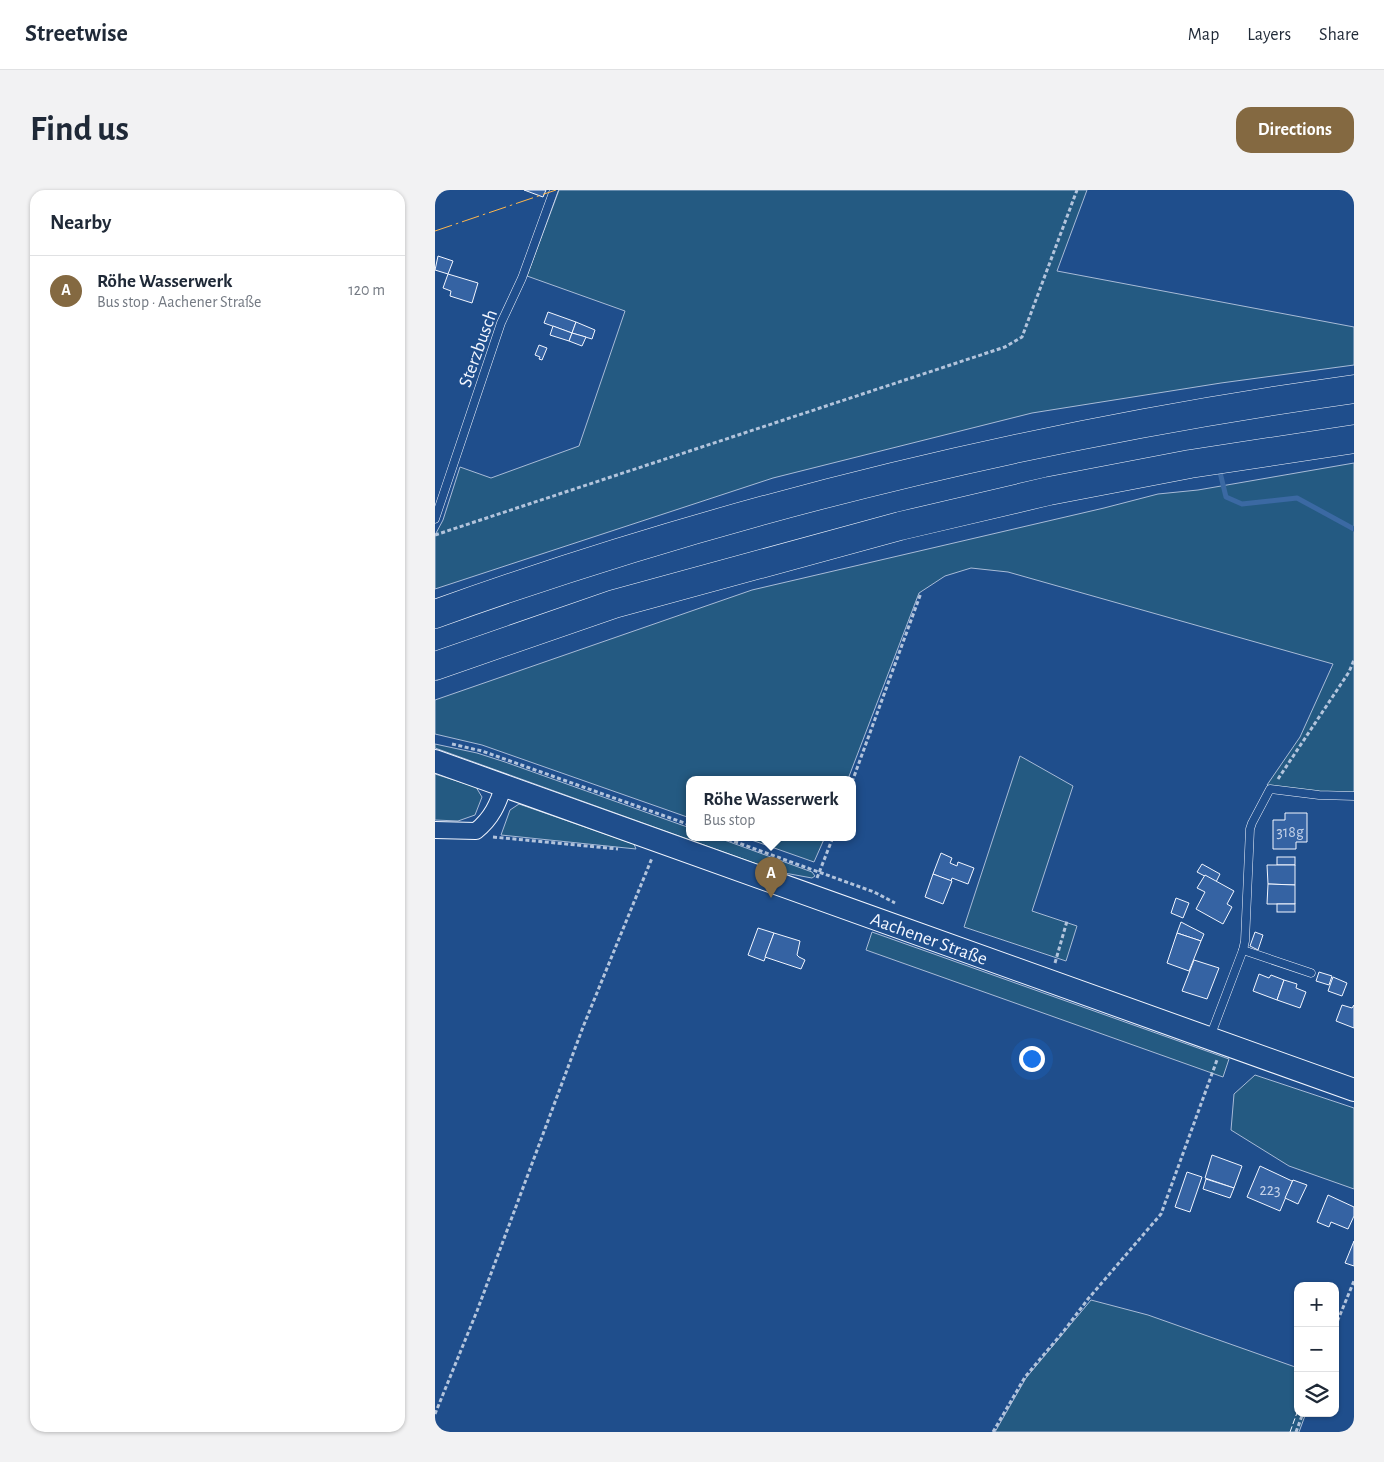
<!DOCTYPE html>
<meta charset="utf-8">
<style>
:root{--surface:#fff;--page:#f2f2f3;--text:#1f2937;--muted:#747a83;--line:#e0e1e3;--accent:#846941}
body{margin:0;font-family:"Alegreya Sans",sans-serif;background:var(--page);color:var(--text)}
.controls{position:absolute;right:15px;bottom:15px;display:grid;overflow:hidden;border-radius:10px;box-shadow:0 1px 4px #0004}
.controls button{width:45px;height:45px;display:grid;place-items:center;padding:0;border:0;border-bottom:1px solid var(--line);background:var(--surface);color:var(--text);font:25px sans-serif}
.you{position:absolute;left:596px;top:868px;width:18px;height:18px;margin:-12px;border:4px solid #fff;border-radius:50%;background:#1a73e8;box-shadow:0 0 0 8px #1a73e833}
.badge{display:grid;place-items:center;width:32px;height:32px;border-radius:50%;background:var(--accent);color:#fff;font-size:16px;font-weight:700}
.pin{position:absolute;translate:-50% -41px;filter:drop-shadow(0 1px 2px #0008)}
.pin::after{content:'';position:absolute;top:26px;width:18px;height:15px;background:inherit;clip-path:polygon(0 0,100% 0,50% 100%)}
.popup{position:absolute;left:251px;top:586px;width:170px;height:65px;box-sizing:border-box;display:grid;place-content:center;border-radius:10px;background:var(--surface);filter:drop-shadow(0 1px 4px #0005);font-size:16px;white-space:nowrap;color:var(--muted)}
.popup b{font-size:19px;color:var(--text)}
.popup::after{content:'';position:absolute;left:50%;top:100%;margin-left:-10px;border:10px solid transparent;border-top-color:var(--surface)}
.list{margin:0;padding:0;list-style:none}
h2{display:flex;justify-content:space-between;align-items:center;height:65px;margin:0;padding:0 20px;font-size:21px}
h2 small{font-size:16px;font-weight:400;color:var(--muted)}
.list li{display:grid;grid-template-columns:32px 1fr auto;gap:15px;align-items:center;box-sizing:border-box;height:70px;padding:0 20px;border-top:1px solid var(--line)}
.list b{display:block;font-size:19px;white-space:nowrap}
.list p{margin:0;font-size:16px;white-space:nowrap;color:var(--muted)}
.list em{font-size:16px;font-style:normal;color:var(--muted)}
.icon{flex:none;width:28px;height:28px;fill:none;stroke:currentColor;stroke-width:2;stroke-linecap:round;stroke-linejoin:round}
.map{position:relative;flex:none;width:919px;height:1242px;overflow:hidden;border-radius:15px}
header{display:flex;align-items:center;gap:30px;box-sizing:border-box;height:70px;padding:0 25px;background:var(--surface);border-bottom:1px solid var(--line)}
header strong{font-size:24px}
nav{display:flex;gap:28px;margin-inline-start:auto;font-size:18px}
.intro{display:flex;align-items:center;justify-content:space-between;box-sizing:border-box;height:120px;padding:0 30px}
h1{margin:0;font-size:35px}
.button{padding:12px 22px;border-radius:15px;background:var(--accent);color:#fff;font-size:18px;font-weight:700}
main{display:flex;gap:30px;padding:0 30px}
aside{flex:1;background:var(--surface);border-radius:15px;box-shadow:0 1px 4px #0004}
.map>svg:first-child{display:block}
.green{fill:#245a82;stroke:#a8bbd7}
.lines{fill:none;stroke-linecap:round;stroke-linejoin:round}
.stream{stroke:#3b69a3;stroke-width:5}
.building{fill:#3563a3;stroke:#f2f6ff}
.service-casing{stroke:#f2f6ff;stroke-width:9}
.minor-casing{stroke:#f2f6ff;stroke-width:18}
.secondary-casing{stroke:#f2f6ff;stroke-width:24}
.motorway-casing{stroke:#f2f6ff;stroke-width:29}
.path{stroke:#b3c4dc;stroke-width:3;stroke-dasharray:4 2.5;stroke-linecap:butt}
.service{stroke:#1f4e8c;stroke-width:8}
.minor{stroke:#1f4e8c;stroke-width:16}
.secondary{stroke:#1f4e8c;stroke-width:22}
.motorway{stroke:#1f4e8c;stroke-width:28}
.fence{stroke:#f2f6ff;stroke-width:1;stroke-dasharray:6 2.5;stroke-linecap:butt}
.power{stroke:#ffb74d;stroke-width:1;stroke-dasharray:18 4 2.5 4;stroke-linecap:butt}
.labels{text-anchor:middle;stroke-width:4;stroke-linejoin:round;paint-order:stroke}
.number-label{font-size:16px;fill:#c3d1e8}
.street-label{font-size:19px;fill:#f2f6ff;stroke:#1f4e8c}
</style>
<header>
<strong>Streetwise</strong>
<nav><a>Map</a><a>Layers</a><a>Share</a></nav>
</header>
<div class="intro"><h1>Find us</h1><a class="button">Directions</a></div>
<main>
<aside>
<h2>Nearby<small></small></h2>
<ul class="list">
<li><span class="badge">A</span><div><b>Röhe Wasserwerk</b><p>Bus stop · Aachener Straße</p></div><em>120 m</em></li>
</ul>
</aside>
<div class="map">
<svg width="919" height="1242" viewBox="0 0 919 1242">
<rect width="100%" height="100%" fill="#1f4e8c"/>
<g class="green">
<polygon points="124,0 652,0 622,81 919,137 919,175 786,193 597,223 338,288 0,399 0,345 8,330 25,277 56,288 144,256 190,121 92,86"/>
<polygon points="919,273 919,606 884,605 832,595 865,547 898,474 573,382 536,378 510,386 484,403 413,589 255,589 255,628 47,555 0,544 0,510 317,400 669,318 723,304 763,300"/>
<polygon points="0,554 42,563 70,572 255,638 255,647 281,647 377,682 380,686 377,688 344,682 0,558"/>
<polygon points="585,566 638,596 597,721 642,736 631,771 529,737"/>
<polygon points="0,584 41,597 47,607 40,625 23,631 0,630"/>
<polygon points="84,614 199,654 201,659 66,645 75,620"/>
<polygon points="308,647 390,647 379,672"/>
<polygon points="437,742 794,869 788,887 431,760"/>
<polygon points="820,885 919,918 919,999 854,976 796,940 799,904"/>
<polygon points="656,1110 713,1125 863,1178 863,1223 871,1223 864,1242 560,1242 591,1188"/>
</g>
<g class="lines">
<polyline class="stream" points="784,278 791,307 807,314 862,308 919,339"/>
</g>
<g class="building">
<polygon points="89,0 111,0 108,7"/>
<polygon points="3,66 18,71 13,84 0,80"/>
<polygon points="13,84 43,93 37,113 15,106 16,101 8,98"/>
<polygon points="113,122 141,132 137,143 109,133"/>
<polygon points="141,132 160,140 157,149 137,143"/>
<polygon points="118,136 137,143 134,151 115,145"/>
<polygon points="137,143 151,147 147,156 134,151"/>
<polygon points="104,155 112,158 107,170 104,169 105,167 100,165"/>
<polygon points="850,623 872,623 872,652 861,652 861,659 838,659 838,630 850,630"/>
<polygon points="506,663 517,668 515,673 522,676 523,672 539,678 533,694 517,688 516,691 498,684"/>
<rect x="842" y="667" width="18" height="8"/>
<polygon points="767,674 785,684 781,692 762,682"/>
<polygon points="832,675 860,675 860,695 833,694"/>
<polygon points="498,684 517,691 508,714 490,707"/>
<polygon points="770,685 799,701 792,714 797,717 788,734 761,719 770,702 762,698"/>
<polygon points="833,694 860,695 860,714 832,714"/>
<polygon points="741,708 754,713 748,728 736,723"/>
<rect x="842" y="714" width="18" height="8"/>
<polygon points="746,732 769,744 766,751 742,743"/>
<polygon points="323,738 339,743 329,771 313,765"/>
<polygon points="820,742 828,745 823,760 815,756"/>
<polygon points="339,743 365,751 362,765 364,767 370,770 366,779 330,767"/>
<polygon points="742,743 766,751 754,781 732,773"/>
<polygon points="759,770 784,778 772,809 747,801"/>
<polygon points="884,782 897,786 894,795 881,791"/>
<polygon points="824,784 834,788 836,785 849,790 842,810 818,801"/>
<polygon points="898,787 912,793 907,806 893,801"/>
<polygon points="849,790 862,794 861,798 871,802 865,818 842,810"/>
<polygon points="907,815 917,818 919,815 919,838 901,831"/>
<polygon points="777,965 807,976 799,998 770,988"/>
<polygon points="825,976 857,991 858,990 845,1021 812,1007"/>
<polygon points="752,982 767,987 755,1022 740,1017"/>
<polygon points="771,989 799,998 795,1008 768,999"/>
<polygon points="858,990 872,995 863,1014 850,1008"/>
<polygon points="893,1005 919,1017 919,1026 913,1039 896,1032 894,1037 882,1032"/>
<polygon points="919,1051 919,1076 910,1073"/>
</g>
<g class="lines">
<defs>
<g id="service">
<polyline points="0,329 66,133 87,88 119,0"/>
<polyline points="808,760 876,783"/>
<polyline points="775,847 808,760 810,751 815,639 817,633 835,599 884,605 919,606"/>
</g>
<path id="minor" d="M 0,640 L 41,641 C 57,628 63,614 69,595"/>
<g id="secondary">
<path id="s1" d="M 0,571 L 919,900"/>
</g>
<g id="motorway">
<path d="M 0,424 C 298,317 606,243 919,199"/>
<polyline points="0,476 179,414 465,336 614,301 755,274 919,249"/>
</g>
</defs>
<use href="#service" class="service-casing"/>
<use href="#minor" class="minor-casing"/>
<use href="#secondary" class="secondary-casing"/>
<use href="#motorway" class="motorway-casing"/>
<g class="path">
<polyline points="0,345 570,157 587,147 642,0"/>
<polyline points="17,554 47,561 255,635"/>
<polyline points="843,589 914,482 919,470"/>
<polyline points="417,592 486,403"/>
<polyline points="58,647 183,659"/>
<polyline points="287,647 439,702 460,713"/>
<polyline points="382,688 398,647"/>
<polyline points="620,773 632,731"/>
<polyline points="900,1137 919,1091"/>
<polyline points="0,1224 42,1121 148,837 217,668"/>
<polyline points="558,1242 590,1187 628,1142 653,1109 726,1024 782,870"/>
<polyline points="861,1242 868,1223"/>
</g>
<use href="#service" class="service"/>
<use href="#minor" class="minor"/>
<use href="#secondary" class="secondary"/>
<use href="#motorway" class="motorway"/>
<polyline class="fence" points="855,1242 863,1220"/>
<polyline class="power" points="0,41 121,0"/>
</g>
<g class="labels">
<g class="number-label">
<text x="855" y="647">318g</text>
<text x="835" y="1005">223</text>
</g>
<g class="street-label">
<text transform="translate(42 158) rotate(-70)" y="7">Sterzbusch</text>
<text dy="7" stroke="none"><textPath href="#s1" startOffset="525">Aachener Straße</textPath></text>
</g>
</g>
</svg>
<div class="controls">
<button>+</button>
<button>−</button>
<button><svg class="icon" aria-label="layers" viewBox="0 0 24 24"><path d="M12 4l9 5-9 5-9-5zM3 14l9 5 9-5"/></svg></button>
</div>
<div class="you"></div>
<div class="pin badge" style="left:336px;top:708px">A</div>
<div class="popup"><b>Röhe Wasserwerk</b>Bus stop</div>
</div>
</main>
